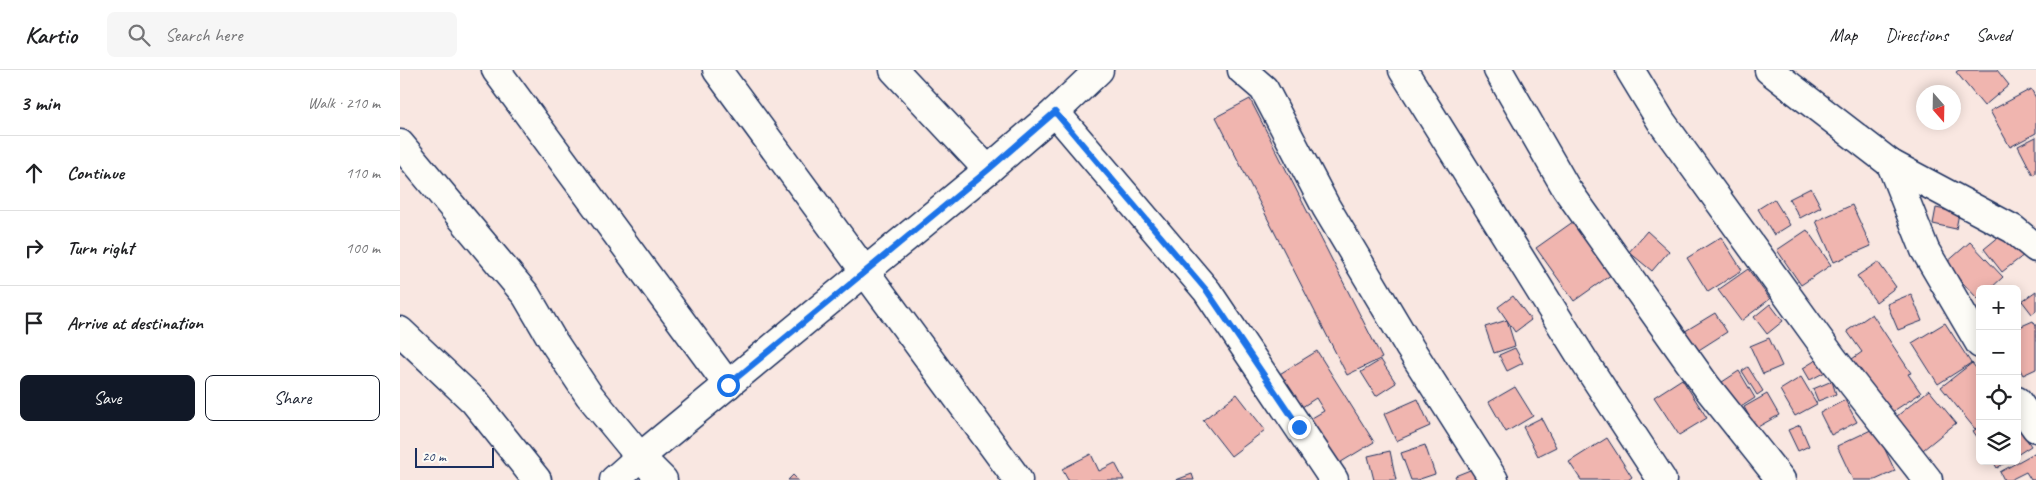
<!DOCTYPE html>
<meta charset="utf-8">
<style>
:root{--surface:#fff;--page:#f6f6f6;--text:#202124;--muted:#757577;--line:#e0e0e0;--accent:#111827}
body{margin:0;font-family:Caveat,sans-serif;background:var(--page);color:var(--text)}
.controls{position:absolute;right:15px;bottom:15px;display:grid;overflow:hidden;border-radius:8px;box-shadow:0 2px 12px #0003}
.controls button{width:45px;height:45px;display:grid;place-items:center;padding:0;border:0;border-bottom:1px solid var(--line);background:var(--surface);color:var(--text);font:25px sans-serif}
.compass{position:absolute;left:1516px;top:15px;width:45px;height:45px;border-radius:50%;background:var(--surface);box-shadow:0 2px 12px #0003;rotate:160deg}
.scale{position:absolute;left:15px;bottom:12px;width:79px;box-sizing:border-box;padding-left:5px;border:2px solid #1b2f5e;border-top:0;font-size:14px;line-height:18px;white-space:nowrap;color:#1b2f5e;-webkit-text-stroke:4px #fdfcf7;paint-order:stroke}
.stop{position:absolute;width:15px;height:15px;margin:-11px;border:4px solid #1a73e8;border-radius:50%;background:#fff}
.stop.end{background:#1a73e8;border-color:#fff;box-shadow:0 1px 5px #0008}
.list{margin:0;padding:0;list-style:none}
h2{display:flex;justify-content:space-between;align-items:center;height:65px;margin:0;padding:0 20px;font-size:21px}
h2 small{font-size:16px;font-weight:400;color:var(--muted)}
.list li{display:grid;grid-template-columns:32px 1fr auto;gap:15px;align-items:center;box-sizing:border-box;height:75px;padding:0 20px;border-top:1px solid var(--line)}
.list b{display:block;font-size:19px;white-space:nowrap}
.list em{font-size:16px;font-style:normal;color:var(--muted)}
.actions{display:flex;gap:10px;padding:15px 20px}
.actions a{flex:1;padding:11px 0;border:1px solid var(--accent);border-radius:8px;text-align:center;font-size:18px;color:var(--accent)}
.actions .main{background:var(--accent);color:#fff}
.icon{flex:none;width:28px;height:28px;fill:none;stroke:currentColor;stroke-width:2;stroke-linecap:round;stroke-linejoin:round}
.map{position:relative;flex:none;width:1636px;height:410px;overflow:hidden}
header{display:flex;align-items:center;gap:30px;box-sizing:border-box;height:70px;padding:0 25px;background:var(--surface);border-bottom:1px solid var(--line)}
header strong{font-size:24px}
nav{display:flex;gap:28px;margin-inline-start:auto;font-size:18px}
.search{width:350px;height:45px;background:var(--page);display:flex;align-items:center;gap:12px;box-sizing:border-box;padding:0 18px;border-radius:8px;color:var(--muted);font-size:19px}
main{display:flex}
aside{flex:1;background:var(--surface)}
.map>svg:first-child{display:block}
.building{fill:#f0b5af;stroke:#1b2f5e}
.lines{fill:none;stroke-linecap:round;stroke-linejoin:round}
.street-casing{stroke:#1b2f5e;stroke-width:31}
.secondary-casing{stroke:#1b2f5e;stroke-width:31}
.street{stroke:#fdfcf7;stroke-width:28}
.secondary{stroke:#fdfcf7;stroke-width:28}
.route{stroke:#1a73e8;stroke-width:6}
</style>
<header>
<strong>Kartio</strong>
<div class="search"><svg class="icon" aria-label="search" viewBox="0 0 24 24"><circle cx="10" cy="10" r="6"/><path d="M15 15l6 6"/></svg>Search here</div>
<nav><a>Map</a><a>Directions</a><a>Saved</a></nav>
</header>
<main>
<aside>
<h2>3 min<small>Walk · 210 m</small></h2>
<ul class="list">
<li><svg class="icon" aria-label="ahead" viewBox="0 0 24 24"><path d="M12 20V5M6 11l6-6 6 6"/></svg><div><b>Continue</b></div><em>110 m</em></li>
<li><svg class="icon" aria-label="right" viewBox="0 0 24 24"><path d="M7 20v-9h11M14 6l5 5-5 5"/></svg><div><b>Turn right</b></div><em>100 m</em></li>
<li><svg class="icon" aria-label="arrive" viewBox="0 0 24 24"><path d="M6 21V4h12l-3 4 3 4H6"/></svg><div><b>Arrive at destination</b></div></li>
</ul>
<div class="actions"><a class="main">Save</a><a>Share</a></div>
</aside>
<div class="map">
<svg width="1636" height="410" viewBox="0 0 1636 410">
<rect width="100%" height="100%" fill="#f9e7e1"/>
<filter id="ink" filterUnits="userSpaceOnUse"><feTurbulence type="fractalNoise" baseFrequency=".02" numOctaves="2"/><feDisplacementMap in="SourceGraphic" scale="10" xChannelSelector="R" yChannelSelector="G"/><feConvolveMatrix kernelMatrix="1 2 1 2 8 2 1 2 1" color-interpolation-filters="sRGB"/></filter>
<g filter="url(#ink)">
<g class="building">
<polygon points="1559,0 1597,0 1609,15 1584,36 1556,2"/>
<polygon points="1631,19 1636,28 1636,63 1610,77 1590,41"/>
<polygon points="850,29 982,288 947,305 816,47"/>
<polygon points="1636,67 1636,103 1633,105 1618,76"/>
<polygon points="1411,118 1421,137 1400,148 1389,129"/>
<polygon points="1374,129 1390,155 1374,165 1358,139"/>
<polygon points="1452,135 1471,176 1434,192 1416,151"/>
<polygon points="1536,138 1559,143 1556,159 1533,154"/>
<polygon points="1177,149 1215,202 1174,231 1136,178"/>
<polygon points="1407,160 1431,195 1401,215 1377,180"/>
<polygon points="1247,161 1269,181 1252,201 1229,182"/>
<polygon points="1606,161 1624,185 1602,202 1584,179"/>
<polygon points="1321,167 1342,200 1308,222 1287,188"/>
<polygon points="1570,172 1603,207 1590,219 1580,219 1580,228 1578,229 1545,194"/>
<polygon points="1478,192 1496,217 1476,232 1457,206"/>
<polygon points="1348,199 1370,229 1341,251 1318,220"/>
<polygon points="1636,221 1636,241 1632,244 1622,231"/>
<polygon points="1511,224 1522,251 1498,260 1487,234"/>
<polygon points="1113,226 1131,250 1115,262 1098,237"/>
<polygon points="1370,234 1383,251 1367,264 1354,247"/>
<polygon points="1315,243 1327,262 1294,283 1282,263"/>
<polygon points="1472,244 1511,303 1508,304 1521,323 1489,344 1452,289 1462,282 1447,261"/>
<polygon points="1107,250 1115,276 1094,283 1085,257"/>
<polygon points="1633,251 1636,256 1636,299 1623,305 1617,294 1617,258"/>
<polygon points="1545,253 1571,293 1538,314 1512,273"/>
<polygon points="1369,268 1382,296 1363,304 1350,276"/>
<polygon points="1115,278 1123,293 1107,301 1099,285"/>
<polygon points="917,281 974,372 933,397 905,352 924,341 916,328 899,339 878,305"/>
<polygon points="1421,287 1429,300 1410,310 1403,298"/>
<polygon points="981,290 996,313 976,326 961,302"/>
<polygon points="1572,293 1580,303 1580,355 1575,359 1541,317"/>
<polygon points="1348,297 1363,321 1357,325 1342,301"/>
<polygon points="1339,301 1355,328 1336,340 1319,314"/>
<polygon points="1401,307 1417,334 1395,346 1380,320"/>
<polygon points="1282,309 1307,348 1279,365 1254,327"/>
<polygon points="1432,311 1436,324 1418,331 1413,319"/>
<polygon points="1115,317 1133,346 1106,362 1089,332"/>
<polygon points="1529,320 1556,353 1518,384 1491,351"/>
<polygon points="837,324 865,360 831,386 803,350"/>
<polygon points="1367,324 1379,345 1356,358 1344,337"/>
<polygon points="1018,329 1030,356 996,371 984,344"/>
<polygon points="1445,330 1457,352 1431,365 1420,343"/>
<polygon points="1141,348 1156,377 1138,386 1123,357"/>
<polygon points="1400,355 1409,376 1398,381 1388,360"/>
<polygon points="1617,355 1631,376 1617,385"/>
<polygon points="1580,357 1580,371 1573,361"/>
<polygon points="1475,358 1495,401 1475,410 1453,410 1437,376"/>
<polygon points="1207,368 1232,407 1228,410 1181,410 1169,392"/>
<polygon points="1025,375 1035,404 1017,410 1011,410 1001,383"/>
<polygon points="990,381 996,410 974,410 968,386"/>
<polygon points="1636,382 1636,410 1631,410 1626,402 1610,410 1604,410 1600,402"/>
<polygon points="691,384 699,401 715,393 724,410 668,410 662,399"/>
<polygon points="1593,391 1608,391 1597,398"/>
<polygon points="1075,398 1080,410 1057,410 1055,406"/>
<polygon points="792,404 794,410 776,410"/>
<polygon points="393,405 398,410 388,410"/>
</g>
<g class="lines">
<defs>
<g id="street">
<polyline points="96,0 328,315"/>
<polyline points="494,0 588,100"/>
<polyline points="842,0 864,19 926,137 1010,278 1094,410"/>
<polyline points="1003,0 1184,291 1262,410"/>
<polyline points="1098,0 1166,118 1307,317 1381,410"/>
<polyline points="1230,0 1261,51 1434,290 1528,410"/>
<polyline points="1369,0 1491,94 1613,159 1636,178"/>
<polyline points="655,42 807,221 934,410"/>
<polyline points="0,74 126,225 153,271 189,325 240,387 263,410"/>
<polyline points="1491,94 1525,180 1580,274"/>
<polyline points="0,261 74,331 137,410"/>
<polyline points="1617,331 1636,358"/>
<polyline points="214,410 240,387 588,100 655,42 699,0"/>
</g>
<polyline id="secondary" points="317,0 618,410"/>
</defs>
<use href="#street" class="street-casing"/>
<use href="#secondary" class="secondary-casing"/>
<use href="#street" class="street"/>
<use href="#secondary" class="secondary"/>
</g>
</g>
<g class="lines" filter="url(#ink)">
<polyline class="route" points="328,315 588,100 655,42 807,221 899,357"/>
</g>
</svg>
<div class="controls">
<button>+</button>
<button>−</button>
<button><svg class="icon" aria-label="locate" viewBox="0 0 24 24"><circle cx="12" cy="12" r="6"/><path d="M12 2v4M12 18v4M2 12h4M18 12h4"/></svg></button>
<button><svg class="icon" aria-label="layers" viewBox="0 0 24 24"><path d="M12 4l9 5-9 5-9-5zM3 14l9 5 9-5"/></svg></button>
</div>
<svg class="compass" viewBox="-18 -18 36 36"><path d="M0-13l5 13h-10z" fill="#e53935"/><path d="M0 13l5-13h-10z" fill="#757577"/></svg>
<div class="scale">20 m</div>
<div class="stop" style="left:328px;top:315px"></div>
<div class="stop end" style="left:899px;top:357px"></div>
</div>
</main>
